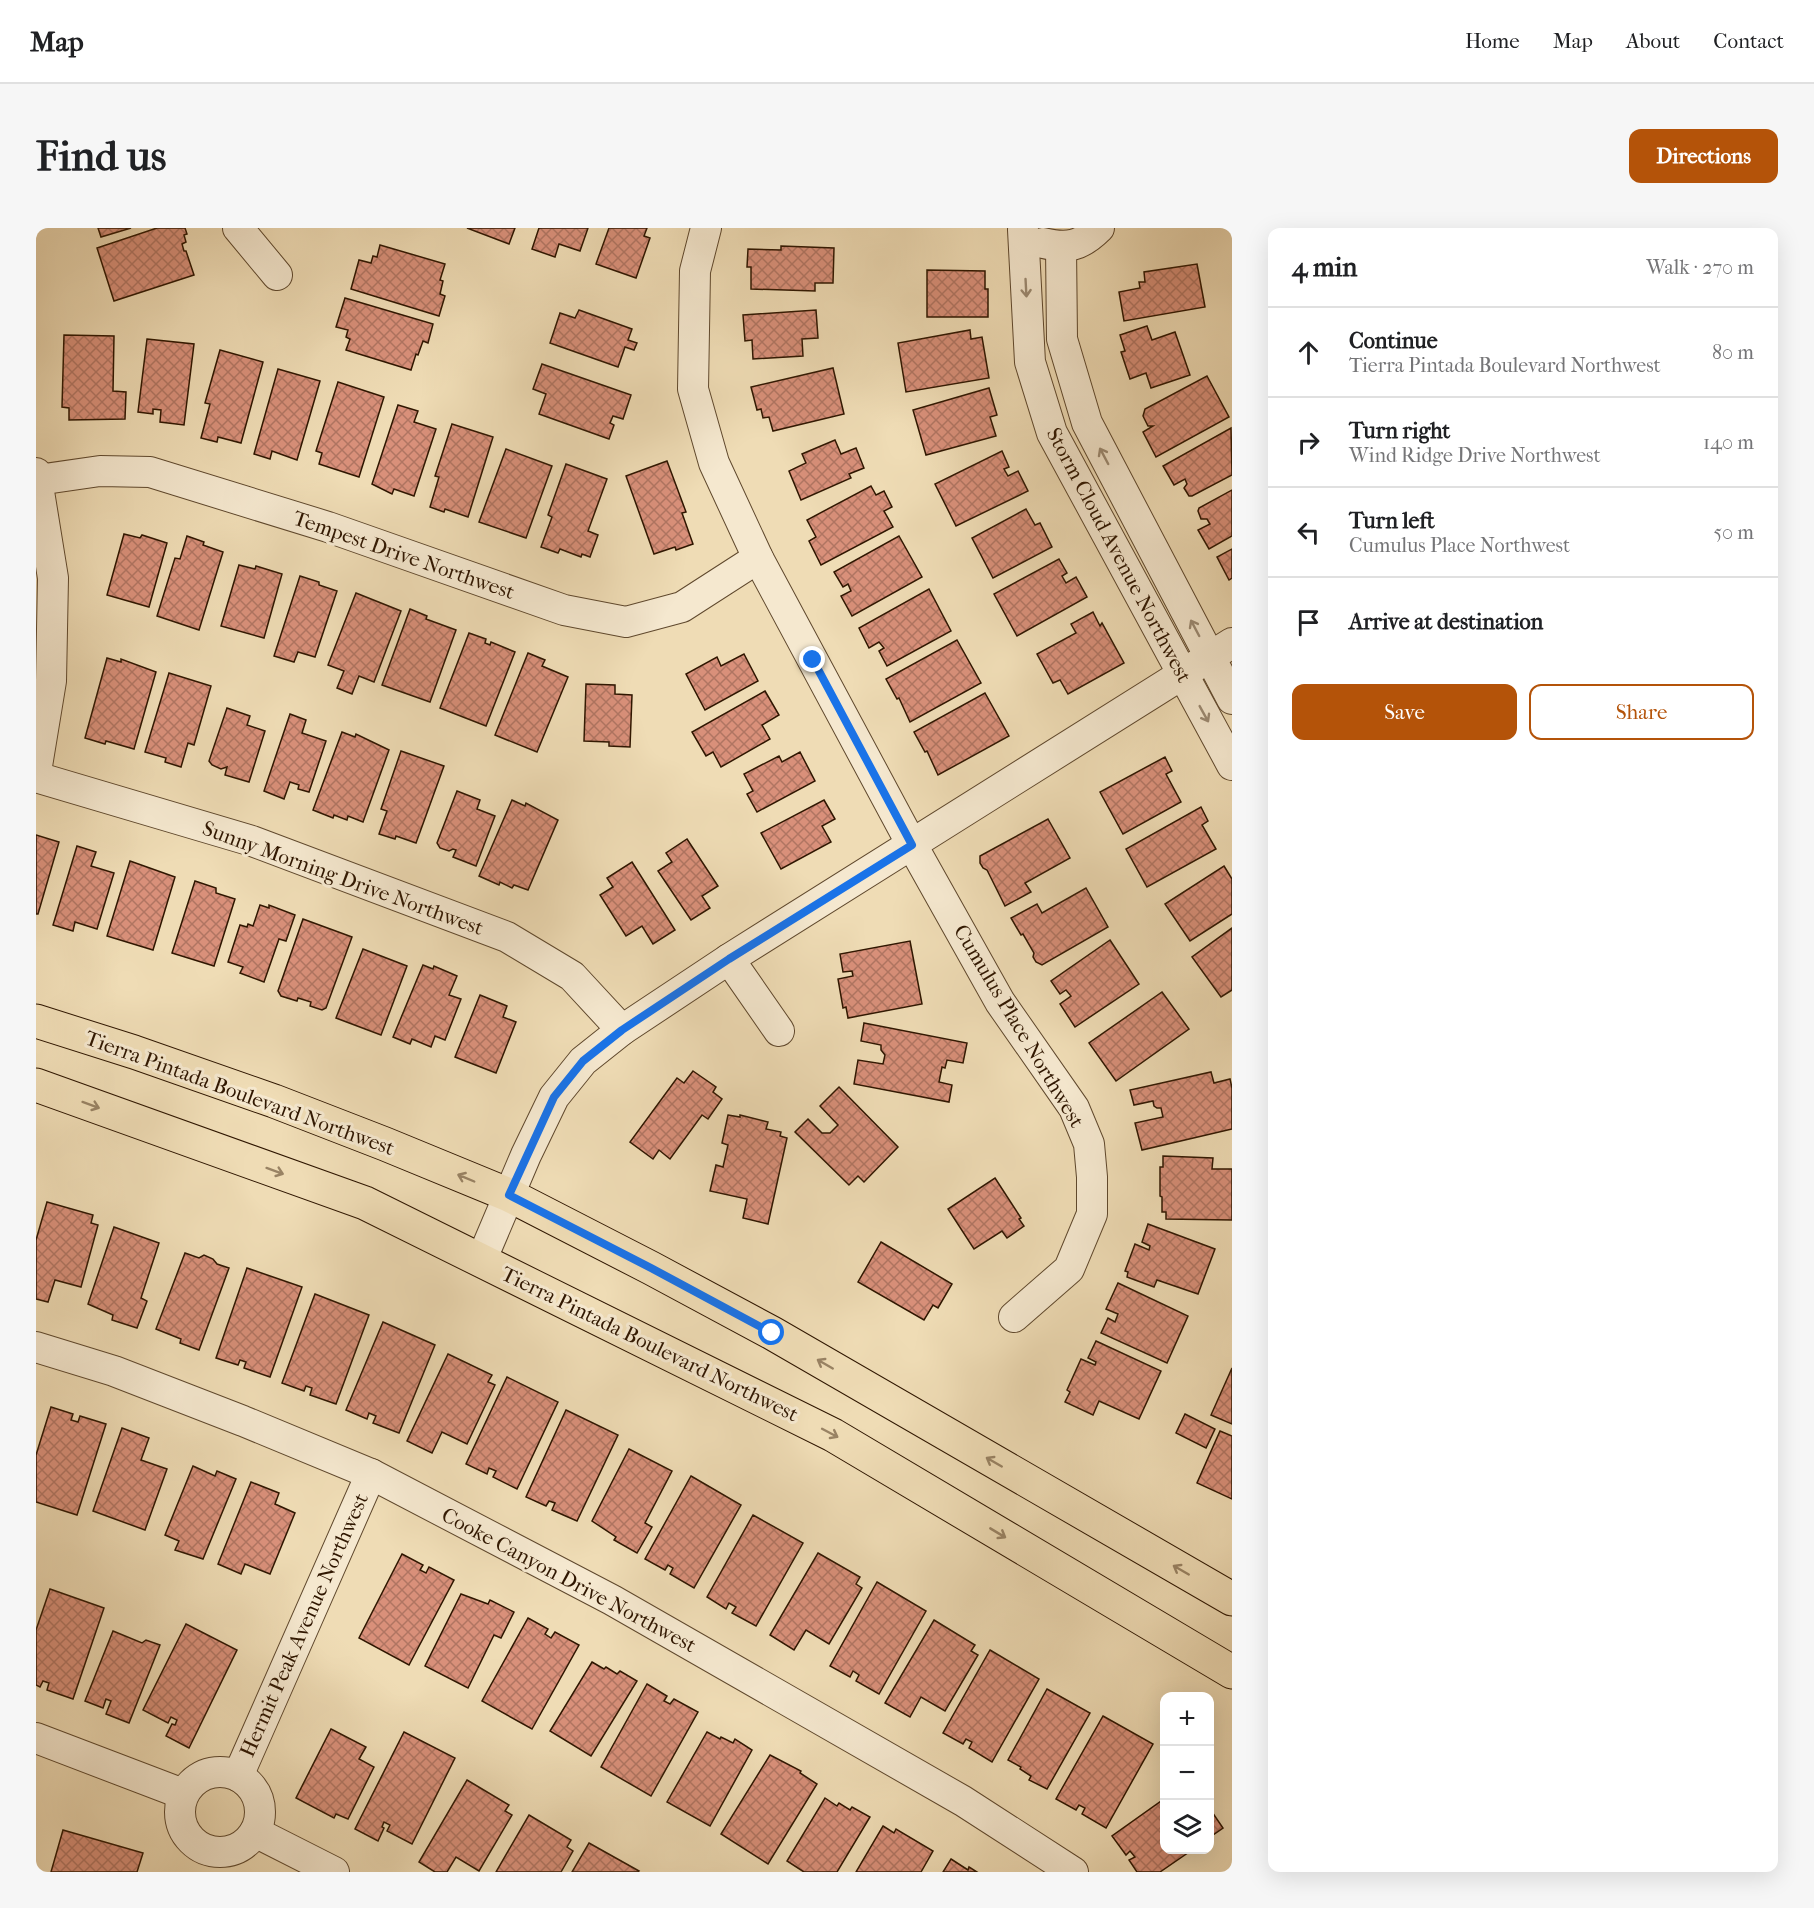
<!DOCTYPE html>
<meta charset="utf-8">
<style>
:root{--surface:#fff;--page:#f6f6f6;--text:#202124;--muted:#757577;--line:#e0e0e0;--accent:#b45309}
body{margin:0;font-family:"IM FELL French Canon",serif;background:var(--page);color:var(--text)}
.controls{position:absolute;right:18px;bottom:18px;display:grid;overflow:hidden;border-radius:12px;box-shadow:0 6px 24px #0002}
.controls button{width:54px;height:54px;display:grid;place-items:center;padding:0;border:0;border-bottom:2px solid var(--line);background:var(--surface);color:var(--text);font:30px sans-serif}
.stop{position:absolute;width:18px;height:18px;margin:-14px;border:4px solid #1a73e8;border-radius:50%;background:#fff}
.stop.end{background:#1a73e8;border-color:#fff;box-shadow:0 2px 6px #0008}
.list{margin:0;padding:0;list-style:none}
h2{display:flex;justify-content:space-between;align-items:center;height:78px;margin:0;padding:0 24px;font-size:26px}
h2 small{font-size:20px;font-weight:400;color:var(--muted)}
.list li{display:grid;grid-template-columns:39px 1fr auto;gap:18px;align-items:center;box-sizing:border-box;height:90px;padding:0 24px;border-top:2px solid var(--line)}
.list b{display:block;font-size:22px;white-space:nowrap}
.list p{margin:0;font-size:20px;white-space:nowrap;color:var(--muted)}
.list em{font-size:20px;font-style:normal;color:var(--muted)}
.actions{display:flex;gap:12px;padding:18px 24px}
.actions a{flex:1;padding:14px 0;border:2px solid var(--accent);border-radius:12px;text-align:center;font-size:21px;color:var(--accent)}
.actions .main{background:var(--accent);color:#fff}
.icon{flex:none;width:33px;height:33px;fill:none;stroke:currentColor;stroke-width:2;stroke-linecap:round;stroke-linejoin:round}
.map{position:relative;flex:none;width:1196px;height:1644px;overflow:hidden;border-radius:12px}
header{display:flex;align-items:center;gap:36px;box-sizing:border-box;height:84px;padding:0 30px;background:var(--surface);border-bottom:2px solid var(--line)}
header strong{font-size:28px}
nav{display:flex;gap:33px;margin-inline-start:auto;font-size:21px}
.intro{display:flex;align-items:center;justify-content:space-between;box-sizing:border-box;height:144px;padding:0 36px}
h1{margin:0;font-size:42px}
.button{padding:15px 27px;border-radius:12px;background:var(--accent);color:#fff;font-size:21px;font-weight:700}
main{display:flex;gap:36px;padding:0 36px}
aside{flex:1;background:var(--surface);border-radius:12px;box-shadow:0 6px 24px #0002}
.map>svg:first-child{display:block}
.building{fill:url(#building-cross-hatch);stroke:#2f1600;stroke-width:1.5}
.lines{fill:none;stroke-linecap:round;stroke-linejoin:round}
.minor-casing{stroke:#5f482d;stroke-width:32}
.major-casing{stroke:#2f1600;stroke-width:35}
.minor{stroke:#f5e8cf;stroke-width:30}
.major{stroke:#efdcb5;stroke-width:33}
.oneway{stroke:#9c8a72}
.oneway2{stroke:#998364}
.route{stroke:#1a73e8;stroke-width:8}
.labels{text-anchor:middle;stroke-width:6;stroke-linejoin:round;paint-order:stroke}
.street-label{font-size:21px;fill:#2f1600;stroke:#f5e8cf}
</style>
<header>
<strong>Map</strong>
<nav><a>Home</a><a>Map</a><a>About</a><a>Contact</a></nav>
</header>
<div class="intro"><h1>Find us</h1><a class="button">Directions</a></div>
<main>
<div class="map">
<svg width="1196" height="1644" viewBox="0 0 1196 1644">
<defs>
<pattern id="building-cross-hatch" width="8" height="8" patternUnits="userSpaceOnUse" patternTransform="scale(1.5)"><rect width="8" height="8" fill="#d9907a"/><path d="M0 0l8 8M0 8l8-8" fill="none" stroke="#b07562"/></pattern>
</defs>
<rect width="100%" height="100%" fill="#efdcb5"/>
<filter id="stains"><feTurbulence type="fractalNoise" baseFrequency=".00333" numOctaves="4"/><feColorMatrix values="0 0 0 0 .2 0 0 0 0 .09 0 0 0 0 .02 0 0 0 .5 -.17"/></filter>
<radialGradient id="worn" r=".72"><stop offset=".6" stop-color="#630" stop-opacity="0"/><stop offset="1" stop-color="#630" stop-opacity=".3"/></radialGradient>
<g class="building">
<polygon points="62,0 95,0 65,9"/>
<polygon points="121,0 149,0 151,6 148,7 150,14 146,16 148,23 150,23 158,47 78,73 61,20"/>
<polygon points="431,0 479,0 473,16"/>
<polygon points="503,0 552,0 544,23 523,16 519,29 496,21"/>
<polygon points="573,0 611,0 608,8 614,10 600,50 560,36"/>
<polygon points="344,17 409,36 404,52 407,53 404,66 409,68 403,88 315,61 323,32 335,35 337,28 341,29"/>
<polygon points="745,18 798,20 797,55 779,55 779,63 715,61 715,39 711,39 712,21 745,22"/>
<polygon points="1161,36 1169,79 1088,93 1083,64 1104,60 1103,54 1109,54 1108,44"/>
<polygon points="891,42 949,43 949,61 952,61 952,89 891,89"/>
<polygon points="309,70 397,96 392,115 387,113 382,127 380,126 375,142 310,122 314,111 310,109 312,102 300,99"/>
<polygon points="543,82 596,101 592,112 601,115 598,122 589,119 582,139 514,115 524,85 539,90"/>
<polygon points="780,82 782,110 766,111 767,128 717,131 716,112 709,113 707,87"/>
<polygon points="1111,98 1116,112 1139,104 1154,147 1115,160 1110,145 1094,151 1085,124 1089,123 1084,107"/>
<polygon points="934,102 935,111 946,109 953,150 870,164 862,115"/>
<polygon points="28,107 78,108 77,163 90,164 89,191 33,192 33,180 26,179"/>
<polygon points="111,111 158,116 148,197 124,194 125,182 117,181 117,186 102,184"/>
<polygon points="184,122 227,134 205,215 182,209 181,214 165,210 174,176 169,175"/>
<polygon points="506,136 595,167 587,191 577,188 574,195 578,197 573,211 503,186 510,166 497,161"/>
<polygon points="797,140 808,186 737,203 733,189 727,190 725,181 721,182 715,159"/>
<polygon points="242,141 284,153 261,232 236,223 234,231 218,226"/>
<polygon points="1171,148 1193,189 1120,229 1107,204 1117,198 1112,198 1107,188 1109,181"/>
<polygon points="302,154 348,169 323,249 283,236 286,225 280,223"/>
<polygon points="953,160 961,187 954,189 960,208 890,227 877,182"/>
<polygon points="362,177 382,183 378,194 400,201 378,268 358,261 356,266 336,256"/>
<polygon points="416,196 457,209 432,289 409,281 408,284 394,279 403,249 399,248"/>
<polygon points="1195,200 1196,247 1156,268 1153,268 1148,260 1151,256 1149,251 1138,257 1127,238"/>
<polygon points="799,212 805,226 820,220 828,240 813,246 815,250 765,272 753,243 770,235 766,226"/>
<polygon points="470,221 516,238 490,310 443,294"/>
<polygon points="966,223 973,239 968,241 972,248 982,243 992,263 920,298 899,256"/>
<polygon points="631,233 650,284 646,285 657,316 640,322 639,319 618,326 590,248"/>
<polygon points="530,236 571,251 552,303 562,307 554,329 546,326 545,329 524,321 522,325 505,319 516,289 512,287"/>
<polygon points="835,258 840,267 848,263 856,279 848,283 857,299 785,337 773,313 780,309 771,292"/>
<polygon points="1196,262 1196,308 1173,321 1162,302 1174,296 1171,291 1165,291 1162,283 1163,280"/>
<polygon points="990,281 999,297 1004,295 1016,319 957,350 936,310"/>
<polygon points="88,306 104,310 106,307 131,315 113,379 71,367"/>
<polygon points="151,308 168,314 167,317 187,324 163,402 121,388 139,330 144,331"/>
<polygon points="863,308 886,349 816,388 805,368 815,363 812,356 807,359 798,344"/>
<polygon points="1196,321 1196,350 1193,352 1181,329"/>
<polygon points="1023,331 1031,345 1026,348 1030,355 1040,349 1051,369 981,408 958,366"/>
<polygon points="203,337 219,341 220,338 246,346 228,410 185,398"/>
<polygon points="264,348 283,354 283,357 301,363 279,429 262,424 258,434 238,428"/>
<polygon points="893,361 915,403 851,438 843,423 848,420 843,414 833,420 823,400"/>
<polygon points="320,365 365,383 338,454 323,448 316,466 301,460 308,443 292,437"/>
<polygon points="374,381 391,388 390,391 420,402 394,474 346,457"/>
<polygon points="1057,384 1064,398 1066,395 1088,435 1032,466 1024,452 1017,455 1001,426 1040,405 1035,396"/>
<polygon points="433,405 450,411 449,415 454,417 455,414 479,424 450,498 404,480"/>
<polygon points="921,412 945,455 874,494 863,470 861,471 850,451"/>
<polygon points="492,425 509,432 506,438 532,449 501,524 459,507"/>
<polygon points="708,426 722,453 669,482 650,446 681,429 685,438"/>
<polygon points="71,430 85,434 85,431 120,444 98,521 70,513 69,516 49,510"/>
<polygon points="133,445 175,458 158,517 152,515 145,539 129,534 130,530 109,524"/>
<polygon points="550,456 579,457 579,466 596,467 594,519 573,518 573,514 548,513"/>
<polygon points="729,463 743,487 726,497 734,511 685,539 677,524 670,528 656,504"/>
<polygon points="949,465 973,508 902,547 891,523 889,524 878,504"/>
<polygon points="191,480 214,488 211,497 229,503 213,554 189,547 191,539 185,541 176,537 173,533"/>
<polygon points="254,486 270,492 266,505 290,513 273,564 262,561 263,557 254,554 248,571 228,563"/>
<polygon points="306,504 319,509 320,506 353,522 327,594 312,588 311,592 298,587 297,590 277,582"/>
<polygon points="365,523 408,538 380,615 360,608 359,611 343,606 351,583 345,581"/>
<polygon points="764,524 779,553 721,584 711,566 717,563 708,546 743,528 746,534"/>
<polygon points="1129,529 1136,543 1130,546 1145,574 1087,606 1064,564"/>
<polygon points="421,563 444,572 441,581 459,588 440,638 417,629 420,622 417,621 413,623 404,620 401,615"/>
<polygon points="476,572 489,578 490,575 522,592 492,662 478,657 476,660 464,654 463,657 443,648"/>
<polygon points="788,572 799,591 786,598 795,614 745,641 725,605"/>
<polygon points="1165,579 1172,593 1166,597 1180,621 1111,659 1090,621"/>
<polygon points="1012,591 1034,630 989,655 995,664 969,678 951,642 947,640 944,635 944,628"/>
<polygon points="0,607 23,614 2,686 0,686"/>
<polygon points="651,611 682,658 666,668 674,680 655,692 622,643 636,634 630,625"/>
<polygon points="41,618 60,624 55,638 78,645 61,701 39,694 37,703 17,697"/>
<polygon points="94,633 139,649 117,722 71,708"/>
<polygon points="596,634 639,702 617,716 606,698 590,708 564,667 577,659 571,650"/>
<polygon points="1188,638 1196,651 1196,686 1154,713 1129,676"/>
<polygon points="159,653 180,660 180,665 199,671 178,738 136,725"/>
<polygon points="1050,660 1072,699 1006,737 1000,734 997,729 998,725 987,706 985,707 975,690 1001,676 1006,685"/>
<polygon points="224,677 233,680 233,677 259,687 250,713 243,711 228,754 204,745 207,739 192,734 204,697 211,699 212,696 217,698"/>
<polygon points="267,691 316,709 290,780 286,782 274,778 275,774 262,770 261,773 245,768 242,763"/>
<polygon points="1196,700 1196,762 1185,769 1156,729"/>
<polygon points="1074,712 1103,756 1039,799 1024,776 1035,768 1030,762 1024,766 1015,753"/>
<polygon points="874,713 886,776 812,790 810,779 807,780 802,751 817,748 816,743 807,744 804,726"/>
<polygon points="327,721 371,738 345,807 300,790"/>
<polygon points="387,737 397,741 398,738 421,748 413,767 425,771 409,812 399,808 395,819 376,811 374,816 357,809"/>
<polygon points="1126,764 1153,801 1080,853 1053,815"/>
<polygon points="444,767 471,778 467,789 480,794 460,845 419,829"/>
<polygon points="828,795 931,815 927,835 911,832 909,840 906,839 903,854 916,857 913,874 818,856 822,832 847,836 849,827 845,822 845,817 825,813"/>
<polygon points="657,843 680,859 677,864 686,871 672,891 666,887 634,931 623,922 617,931 594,914 641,850 648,855"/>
<polygon points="1175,844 1178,855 1194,851 1196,860 1196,901 1106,922 1099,895 1127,889 1125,880 1121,880 1118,878 1117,873 1098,877 1094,862"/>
<polygon points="803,859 862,919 828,954 822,948 813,957 759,904 772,891 786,905 794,905 802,897 784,878"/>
<polygon points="692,887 704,889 704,887 732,894 730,901 745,904 744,908 751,910 732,996 707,990 711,971 674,963 680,937 687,939 692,917 686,915"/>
<polygon points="1127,928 1177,930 1176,941 1196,941 1196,992 1130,991 1130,984 1126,984 1126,969 1124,968 1124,939 1127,939"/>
<polygon points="959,950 985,990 983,991 988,998 971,1010 966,1003 938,1021 912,981"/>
<polygon points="11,974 57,987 55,995 62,997 45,1059 19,1052 12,1074 0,1071 0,1012"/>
<polygon points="1112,996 1179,1021 1162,1066 1121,1052 1118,1059 1091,1049 1092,1044 1089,1043 1099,1016 1113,1022 1114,1018 1106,1014"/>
<polygon points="78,999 123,1015 105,1070 111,1073 101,1100 76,1092 77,1087 52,1076"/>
<polygon points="845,1014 916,1056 902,1080 897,1077 888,1092 822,1054"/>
<polygon points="149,1025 163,1030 168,1027 177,1031 181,1036 193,1040 163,1122 144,1115 145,1111 120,1101"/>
<polygon points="211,1040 266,1059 234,1149 208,1140 210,1134 204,1132 202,1137 180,1130"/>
<polygon points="1082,1055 1152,1088 1131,1135 1065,1105 1072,1090 1079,1094 1082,1086 1070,1081"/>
<polygon points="279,1066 333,1087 300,1176 274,1167 276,1160 270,1158 268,1163 246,1155"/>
<polygon points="347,1094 399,1117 363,1205 337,1195 340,1188 333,1185 331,1191 310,1182"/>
<polygon points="1060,1113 1125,1143 1103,1191 1063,1173 1057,1187 1029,1174 1034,1164 1031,1162 1045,1131 1059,1137 1060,1134 1052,1130"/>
<polygon points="412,1126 456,1147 452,1154 459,1157 431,1216 406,1204 396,1225 371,1213"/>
<polygon points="1196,1140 1196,1196 1175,1187"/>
<polygon points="471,1149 522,1174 481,1261 457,1249 460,1243 453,1240 451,1246 430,1236"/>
<polygon points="15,1179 37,1186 35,1192 42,1194 44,1188 70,1196 41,1287 0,1274 0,1227"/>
<polygon points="530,1182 582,1207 541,1293 516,1282 519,1275 513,1273 510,1278 490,1269"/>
<polygon points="1149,1186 1179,1201 1170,1220 1140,1205"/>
<polygon points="86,1200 113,1210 105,1232 131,1241 109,1302 57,1283"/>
<polygon points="1184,1203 1196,1208 1196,1271 1161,1255"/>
<polygon points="593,1221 636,1243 609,1295 616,1299 601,1325 578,1312 580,1309 556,1293"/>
<polygon points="157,1238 179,1248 181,1243 200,1251 167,1331 139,1322 143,1313 129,1307"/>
<polygon points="655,1248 705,1277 658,1360 634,1346 637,1340 632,1337 629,1342 609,1331"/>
<polygon points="215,1254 243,1265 239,1276 259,1285 234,1346 209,1336 205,1346 182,1336"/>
<polygon points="717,1287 767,1315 720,1398 696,1385 700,1379 693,1375 690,1381 671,1369"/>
<polygon points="782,1325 824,1349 820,1356 826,1360 793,1416 770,1402 758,1422 734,1407"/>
<polygon points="366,1326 387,1337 384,1342 390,1345 393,1339 418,1352 373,1437 323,1410"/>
<polygon points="841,1354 890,1383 843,1466 820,1453 823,1447 817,1443 814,1449 794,1438"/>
<polygon points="14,1361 68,1380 37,1471 11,1462 13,1455 7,1453 4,1459 0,1457 0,1402"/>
<polygon points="425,1366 452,1376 454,1372 478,1384 465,1410 458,1407 432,1460 389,1438"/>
<polygon points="492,1390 512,1401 509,1406 515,1410 519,1404 543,1417 496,1501 446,1473"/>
<polygon points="898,1392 939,1417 935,1423 942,1427 909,1483 885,1469 874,1489 849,1475"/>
<polygon points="150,1396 201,1422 153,1520 130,1508 136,1496 139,1497 141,1492 135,1489 132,1495 107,1482"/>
<polygon points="77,1403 106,1415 110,1412 124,1417 93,1495 70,1486 75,1473 70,1471 67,1480 49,1473"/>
<polygon points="954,1422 1003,1451 956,1534 933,1520 936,1514 930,1511 927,1516 907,1505"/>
<polygon points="556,1434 568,1441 570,1439 581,1446 584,1443 601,1453 555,1528 514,1503"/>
<polygon points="611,1456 631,1468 628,1473 634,1476 638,1471 662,1484 615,1568 565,1539"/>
<polygon points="1011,1461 1054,1485 1011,1561 993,1552 995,1548 984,1541 985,1539 972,1532"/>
<polygon points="1067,1488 1117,1516 1070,1600 1046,1586 1049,1580 1043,1577 1040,1582 1020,1571"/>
<polygon points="295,1501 330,1519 323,1531 338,1539 312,1591 300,1586 298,1590 260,1570"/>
<polygon points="368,1504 419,1530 376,1616 351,1603 354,1597 348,1594 346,1599 348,1600 342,1613 319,1601"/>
<polygon points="671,1504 684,1511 685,1509 697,1515 699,1511 716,1522 674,1598 631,1574"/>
<polygon points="734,1527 765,1543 764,1545 781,1556 732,1636 685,1606"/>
<polygon points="431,1552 473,1577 469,1583 476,1587 443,1643 420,1629 411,1644 399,1644 383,1634"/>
<polygon points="789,1570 801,1578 803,1575 814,1582 816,1579 834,1589 801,1644 768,1644 751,1633"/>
<polygon points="1128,1571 1128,1622 1156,1622 1124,1644 1101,1644 1093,1632 1099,1629 1094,1623 1090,1627 1076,1608"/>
<polygon points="1174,1581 1187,1600 1174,1609"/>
<polygon points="493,1587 535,1612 531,1619 537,1623 525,1644 460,1644"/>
<polygon points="847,1598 858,1605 860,1601 897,1623 885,1644 820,1644"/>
<polygon points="27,1602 107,1625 101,1644 15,1644"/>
<polygon points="553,1615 603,1643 602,1644 536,1644"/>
<polygon points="915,1631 932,1642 933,1639 941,1644 907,1644"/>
</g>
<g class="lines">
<defs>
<g id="minor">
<polyline points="202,0 241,47"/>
<polyline points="670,0 659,43 657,161 678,235 722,330 876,617 964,774 1038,880 1053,916 1056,949 1056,986 1033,1041 978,1089"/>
<polyline points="987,2 994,134 1016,205 1196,537"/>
<path d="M 1007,15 C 1032,21 1045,18 1063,0"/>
<polyline points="1025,19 1026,111 1051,195 1196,471"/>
<polyline points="0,245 17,350 15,453 0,544"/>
<polyline points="2,252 64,243 114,244 292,299 528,382 590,394 646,379 722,330"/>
<polyline points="0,549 216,613 471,709 536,748 586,802"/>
<polyline points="693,731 743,803"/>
<polyline points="445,1033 490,927 518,869 547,833 586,802 693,731 1196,415"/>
<polyline points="0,1119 78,1143 207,1193 335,1246 576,1372 927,1573 1037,1644"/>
<polyline points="0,1510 147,1566"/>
<circle cx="184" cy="1584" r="40"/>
<polyline points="202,1548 335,1246"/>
<polyline points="219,1604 298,1644"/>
</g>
<g id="major">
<polyline points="0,793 98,824 238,873 349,916 473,967 615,1040 736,1105 1196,1371"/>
<polyline points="0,857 329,975 797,1207 1196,1444"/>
</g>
</defs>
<use href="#minor" class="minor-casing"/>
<use href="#major" class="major-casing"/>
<use href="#minor" class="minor"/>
<use href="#major" class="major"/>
</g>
<defs><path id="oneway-shaft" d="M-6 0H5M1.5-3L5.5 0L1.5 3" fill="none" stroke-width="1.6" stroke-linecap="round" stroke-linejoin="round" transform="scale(1.5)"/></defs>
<g class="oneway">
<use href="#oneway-shaft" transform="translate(990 60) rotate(87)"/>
<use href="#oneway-shaft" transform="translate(1068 228) rotate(-118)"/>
<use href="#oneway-shaft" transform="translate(1159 400) rotate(-118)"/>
<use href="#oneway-shaft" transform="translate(1168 486) rotate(61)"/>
</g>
<g class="oneway2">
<use href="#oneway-shaft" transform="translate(55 877) rotate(20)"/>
<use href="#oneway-shaft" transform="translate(239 943) rotate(20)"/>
<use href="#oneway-shaft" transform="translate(430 950) rotate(-157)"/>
<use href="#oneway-shaft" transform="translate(789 1136) rotate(-150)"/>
<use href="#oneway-shaft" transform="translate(794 1205) rotate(28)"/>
<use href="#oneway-shaft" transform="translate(958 1234) rotate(-150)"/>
<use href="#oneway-shaft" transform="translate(962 1305) rotate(31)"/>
<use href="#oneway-shaft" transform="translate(1145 1342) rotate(-150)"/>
</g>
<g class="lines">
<polyline class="route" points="736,1105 615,1040 473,967 518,869 547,833 586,802 693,731 876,617 777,432"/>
</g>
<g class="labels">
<g class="street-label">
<text transform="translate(368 327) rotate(19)" y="7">Tempest Drive Northwest</text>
<text transform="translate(1083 327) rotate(62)" y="7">Storm Cloud Avenue Northwest</text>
<text transform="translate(307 650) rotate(20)" y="7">Sunny Morning Drive Northwest</text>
<text transform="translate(983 798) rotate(59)" y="7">Cumulus Place Northwest</text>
<text transform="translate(204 865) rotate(20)" y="7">Tierra Pintada Boulevard Northwest</text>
<text transform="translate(614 1116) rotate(26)" y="7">Tierra Pintada Boulevard Northwest</text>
<text transform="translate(533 1352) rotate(28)" y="7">Cooke Canyon Drive Northwest</text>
<text transform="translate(268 1397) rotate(-66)" y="7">Hermit Peak Avenue Northwest</text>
</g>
</g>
<rect width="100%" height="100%" filter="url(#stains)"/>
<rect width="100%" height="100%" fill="url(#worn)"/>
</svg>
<div class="controls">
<button>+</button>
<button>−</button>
<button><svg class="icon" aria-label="layers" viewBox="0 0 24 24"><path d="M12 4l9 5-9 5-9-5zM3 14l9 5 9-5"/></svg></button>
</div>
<div class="stop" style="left:736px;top:1105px"></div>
<div class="stop end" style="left:777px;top:432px"></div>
</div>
<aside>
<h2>4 min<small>Walk · 270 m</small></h2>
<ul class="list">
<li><svg class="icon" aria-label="ahead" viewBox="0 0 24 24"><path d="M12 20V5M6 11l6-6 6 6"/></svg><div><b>Continue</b><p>Tierra Pintada Boulevard Northwest</p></div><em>80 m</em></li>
<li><svg class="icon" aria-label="right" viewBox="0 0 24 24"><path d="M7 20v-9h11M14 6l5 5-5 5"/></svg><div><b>Turn right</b><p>Wind Ridge Drive Northwest</p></div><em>140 m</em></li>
<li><svg class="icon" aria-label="left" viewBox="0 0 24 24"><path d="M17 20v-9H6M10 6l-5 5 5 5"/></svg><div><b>Turn left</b><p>Cumulus Place Northwest</p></div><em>50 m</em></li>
<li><svg class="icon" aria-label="arrive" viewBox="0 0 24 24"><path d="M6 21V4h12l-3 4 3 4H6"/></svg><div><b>Arrive at destination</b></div></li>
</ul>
<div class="actions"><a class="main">Save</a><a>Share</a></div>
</aside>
</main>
